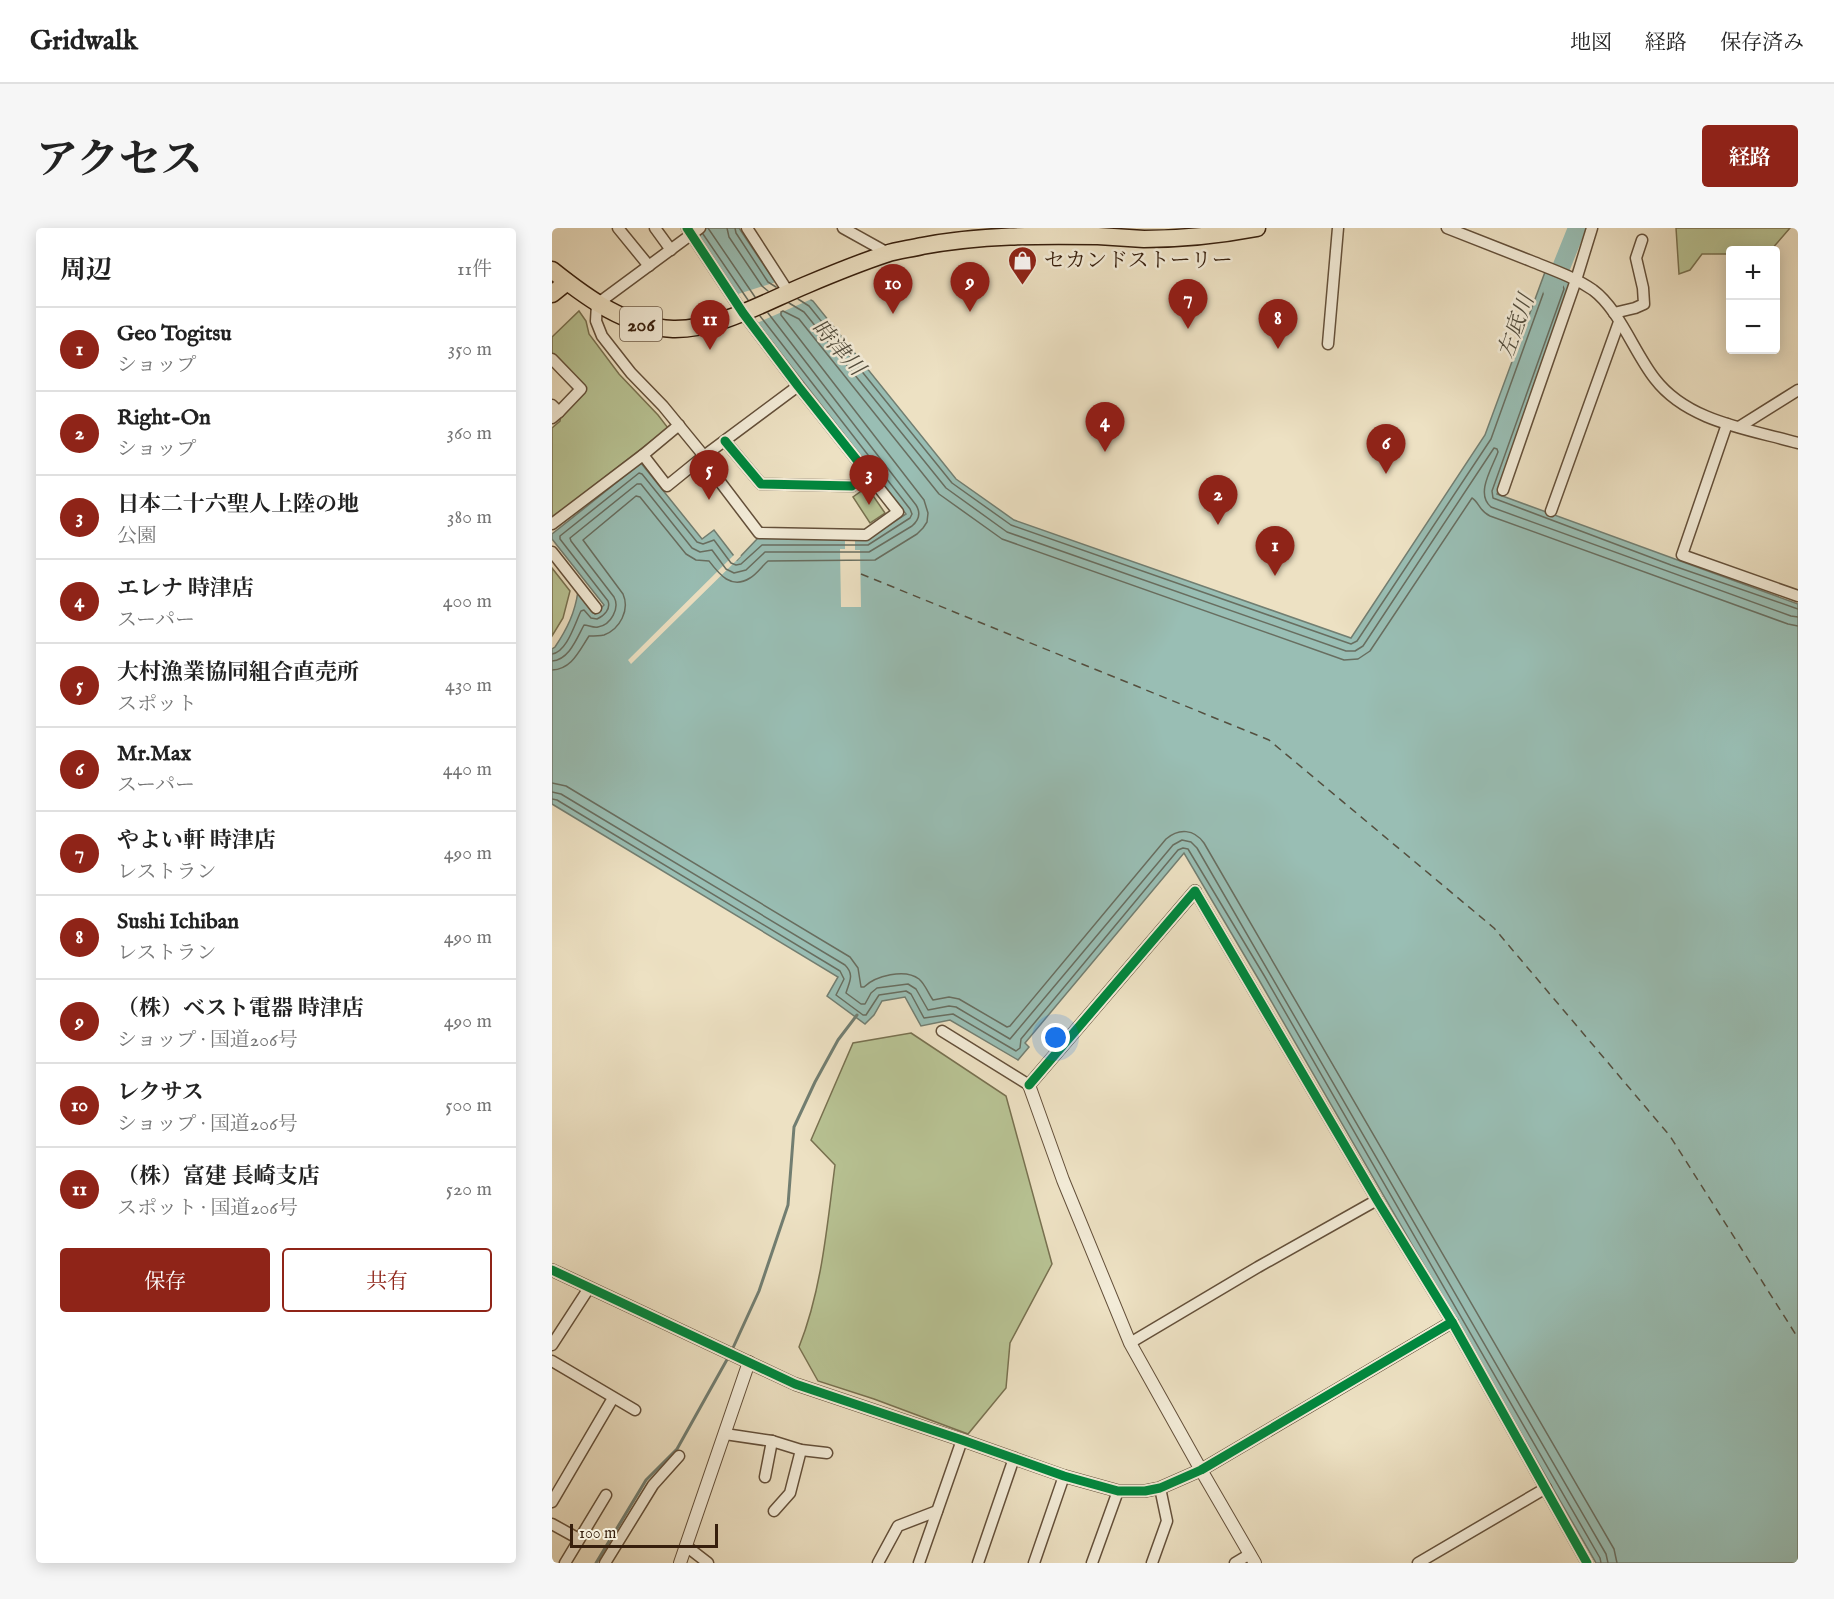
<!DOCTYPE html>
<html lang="ja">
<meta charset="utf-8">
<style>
:root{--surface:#fff;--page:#f6f6f6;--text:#222;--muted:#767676;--line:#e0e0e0;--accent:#8f2418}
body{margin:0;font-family:"IM FELL English","Noto Serif JP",serif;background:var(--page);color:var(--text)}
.controls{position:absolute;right:18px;top:18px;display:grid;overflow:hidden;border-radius:6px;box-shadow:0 3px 15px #0003}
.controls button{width:54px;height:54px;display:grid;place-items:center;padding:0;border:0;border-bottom:2px solid var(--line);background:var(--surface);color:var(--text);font:30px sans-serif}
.scale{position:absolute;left:18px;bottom:15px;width:148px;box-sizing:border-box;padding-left:6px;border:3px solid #371f0d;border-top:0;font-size:16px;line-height:21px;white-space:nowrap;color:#371f0d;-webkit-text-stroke:4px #f3ecd8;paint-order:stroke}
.you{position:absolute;left:504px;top:810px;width:21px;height:21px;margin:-15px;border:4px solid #fff;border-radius:50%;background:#1a73e8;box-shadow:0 0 0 9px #1a73e833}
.badge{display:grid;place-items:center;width:39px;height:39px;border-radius:50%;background:var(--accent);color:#fff;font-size:20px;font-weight:700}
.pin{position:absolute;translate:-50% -50px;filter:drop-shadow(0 2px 3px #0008)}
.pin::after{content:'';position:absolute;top:32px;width:21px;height:18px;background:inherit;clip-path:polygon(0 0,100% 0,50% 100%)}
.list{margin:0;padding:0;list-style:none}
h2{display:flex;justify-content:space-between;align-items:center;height:78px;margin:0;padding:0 24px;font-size:26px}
h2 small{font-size:20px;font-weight:400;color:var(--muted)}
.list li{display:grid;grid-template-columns:39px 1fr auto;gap:18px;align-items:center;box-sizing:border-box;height:84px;padding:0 24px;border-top:2px solid var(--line)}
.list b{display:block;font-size:22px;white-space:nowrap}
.list p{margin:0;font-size:20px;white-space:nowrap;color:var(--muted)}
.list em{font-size:20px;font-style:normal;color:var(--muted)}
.actions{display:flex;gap:12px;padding:18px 24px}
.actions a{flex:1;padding:14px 0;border:2px solid var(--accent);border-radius:6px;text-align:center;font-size:21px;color:var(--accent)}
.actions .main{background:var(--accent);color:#fff}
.map{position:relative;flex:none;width:1246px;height:1335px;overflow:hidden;border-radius:6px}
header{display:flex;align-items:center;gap:36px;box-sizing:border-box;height:84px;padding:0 30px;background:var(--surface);border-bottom:2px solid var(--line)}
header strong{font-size:28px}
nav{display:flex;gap:33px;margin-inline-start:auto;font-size:21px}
.intro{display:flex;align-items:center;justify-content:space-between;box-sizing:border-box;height:144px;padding:0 36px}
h1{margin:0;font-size:42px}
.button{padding:15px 27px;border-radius:6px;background:var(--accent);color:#fff;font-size:21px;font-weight:700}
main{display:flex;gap:36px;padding:0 36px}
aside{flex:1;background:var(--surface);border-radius:6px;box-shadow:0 3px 15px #0003}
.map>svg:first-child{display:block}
.green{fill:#b8c394;stroke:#787150;stroke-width:1.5}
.water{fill:#99beb4;stroke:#727e71;stroke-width:1.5}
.pier{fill:#ede1c3}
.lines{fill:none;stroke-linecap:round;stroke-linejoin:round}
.shore{stroke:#686e60;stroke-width:1.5}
.stream{stroke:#727e71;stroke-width:3}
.river{stroke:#99beb4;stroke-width:18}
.ferry{stroke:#544f3f;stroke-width:1.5;stroke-dasharray:8 6;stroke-linecap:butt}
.minor-casing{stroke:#64503a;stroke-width:13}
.tertiary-casing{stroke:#64503a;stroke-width:14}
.trunk-casing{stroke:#371f0d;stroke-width:19}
.minor{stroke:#f3ecd8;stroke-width:10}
.tertiary{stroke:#f3ecd8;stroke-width:12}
.trunk{stroke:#ede1c3;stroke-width:16}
.cycleway-casing{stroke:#f3ecd8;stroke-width:13}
.cycleway{stroke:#00873e;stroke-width:9}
.labels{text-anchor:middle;stroke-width:5;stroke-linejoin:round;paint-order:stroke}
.shield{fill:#f3ecd8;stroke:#6f5c4a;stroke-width:1.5}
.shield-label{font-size:20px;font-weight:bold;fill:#371f0d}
.poi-label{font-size:21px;fill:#371f0d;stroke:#f3ecd8;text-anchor:start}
.water-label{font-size:22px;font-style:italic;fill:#544f3f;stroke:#f3ecd8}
</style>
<header>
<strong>Gridwalk</strong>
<nav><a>地図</a><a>経路</a><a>保存済み</a></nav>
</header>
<div class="intro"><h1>アクセス</h1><a class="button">経路</a></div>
<main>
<aside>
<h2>周辺<small>11件</small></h2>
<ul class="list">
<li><span class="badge">1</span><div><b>Geo Togitsu</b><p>ショップ</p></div><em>350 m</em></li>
<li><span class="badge">2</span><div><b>Right-On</b><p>ショップ</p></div><em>360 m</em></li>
<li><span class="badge">3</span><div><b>日本二十六聖人上陸の地</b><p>公園</p></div><em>380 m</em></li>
<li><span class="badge">4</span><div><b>エレナ 時津店</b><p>スーパー</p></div><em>400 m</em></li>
<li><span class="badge">5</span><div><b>大村漁業協同組合直売所</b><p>スポット</p></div><em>430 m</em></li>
<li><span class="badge">6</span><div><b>Mr.Max</b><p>スーパー</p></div><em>440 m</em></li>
<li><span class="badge">7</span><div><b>やよい軒 時津店</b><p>レストラン</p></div><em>490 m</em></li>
<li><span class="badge">8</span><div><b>Sushi Ichiban</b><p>レストラン</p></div><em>490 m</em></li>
<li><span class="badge">9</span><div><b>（株）ベスト電器 時津店</b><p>ショップ · 国道206号</p></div><em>490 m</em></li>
<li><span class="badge">10</span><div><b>レクサス</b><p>ショップ · 国道206号</p></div><em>500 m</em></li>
<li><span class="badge">11</span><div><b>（株）富建 長崎支店</b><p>スポット · 国道206号</p></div><em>520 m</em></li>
</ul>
<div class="actions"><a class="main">保存</a><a>共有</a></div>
</aside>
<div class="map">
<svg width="1246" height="1335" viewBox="0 0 1246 1335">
<rect width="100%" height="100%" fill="#ede1c3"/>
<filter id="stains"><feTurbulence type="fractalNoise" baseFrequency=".00333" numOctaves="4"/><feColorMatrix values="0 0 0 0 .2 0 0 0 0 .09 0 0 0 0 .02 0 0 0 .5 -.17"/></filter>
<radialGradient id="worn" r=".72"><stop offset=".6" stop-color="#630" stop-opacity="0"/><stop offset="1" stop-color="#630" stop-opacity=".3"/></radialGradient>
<g class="green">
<polygon points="1124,0 1238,0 1219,22 1178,22 1178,26 1150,26 1138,42 1127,46"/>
<polygon points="27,83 34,93 37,106 67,146 106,187 116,200 0,290 0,200 8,193 9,185 29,167 0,135 0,109"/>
<polygon points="315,259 333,285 318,295 301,269"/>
<polygon points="0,340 18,363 11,390 0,408"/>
<path d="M 359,805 L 454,868 L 500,1036 L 458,1115 L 454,1160 L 416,1206 L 322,1171 L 266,1153 L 247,1119 C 270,1061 275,998 283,937 L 259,912 L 301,815 Z"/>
</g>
<path class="water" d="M 139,0 L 187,0 L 221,51 L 261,73 L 404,251 L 462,292 L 799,410 L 933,207 L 993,44 L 1021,55 L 945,266 L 1246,376 L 1246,1335 L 1044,1335 L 707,752 L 632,625 L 473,815 L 477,819 L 466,832 L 398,792 L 369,798 L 353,769 L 330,773 L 322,787 L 313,796 L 275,768 L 286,749 L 0,576 L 0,421 L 3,419 C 15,401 23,385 26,363 L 43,386 L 52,377 L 0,311 L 0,306 L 89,235 L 150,311 L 162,302 L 185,332 L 206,310 L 316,311 L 354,286 L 182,65 Z"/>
<g class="pier">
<polygon points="230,52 262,70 205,95 183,67"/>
<polygon points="293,308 303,308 303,322 308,322 309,379 289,379 288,321 293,321"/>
<polygon points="183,326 185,328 187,326 189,328 79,436 76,432"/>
</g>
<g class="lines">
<g class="shore">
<polyline points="156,0 203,69"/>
<polyline points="175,0 177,9 210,58 216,63"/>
<polyline points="183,0 184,5 216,54 224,59"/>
<polyline points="151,6 196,72"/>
<polyline points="246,71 257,78 400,255 459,297 799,416 805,413 939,211 995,55 999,53 1011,58 1012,61 940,263 941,270 1119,337 1246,381"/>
<path d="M 237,75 L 252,84 L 394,260 L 455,304 L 794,423 L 803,423 L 811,418 L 942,220 L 945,221 L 946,224 C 940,240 923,266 939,279 L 1239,388 L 1246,389"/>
<path d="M 0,426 C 15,424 23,395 29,383 L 32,382 L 39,390 L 45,391 C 52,388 59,381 56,373 L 8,311 L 8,308 L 87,245 L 90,246 L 145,314 L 151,316 L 162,312 L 179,335 L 184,337 L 189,336 L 210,317 L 316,317 L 358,290 L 360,286 L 358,281 L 208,88"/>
<path d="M 0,433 C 17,432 25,410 32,397 C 36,397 41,400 46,399 C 59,397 68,380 62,369 L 19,313 L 18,310 L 85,256 L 89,256 L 140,320 L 148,324 L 160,322 L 174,341 L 182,345 L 194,342 L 213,324 L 317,324 L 360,298 C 367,292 369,285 364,277 L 216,85"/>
<path d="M 0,442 C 20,441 27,423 37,408 C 41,408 47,408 52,407 C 68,401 78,382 71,366 L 31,312 L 84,268 L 88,269 L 134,326 L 144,332 L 157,333 C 167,346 179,362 198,350 C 205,346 210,338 216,333 L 323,332 L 365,306 L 371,300 L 375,294 L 376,285 L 372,272 L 229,87 L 229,84 L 231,83 L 247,91 L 387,266 L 450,311 L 792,432 L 806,431 L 818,423 L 920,270 C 927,274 927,283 938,288 L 1236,396 L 1246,398"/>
<path d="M 0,555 L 14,558 L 298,729 L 306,740 L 309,759 L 312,759 C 323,748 353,740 367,751 C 373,756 376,765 381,772 L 397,769 L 407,771 L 455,799 L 458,798 L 614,611 C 627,600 642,601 652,615 L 1062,1321 L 1065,1335"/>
<path d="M 0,564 L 9,566 L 293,737 C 303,747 297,754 294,765 L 309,776 L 313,776 L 319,765 L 325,760 L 356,756 L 364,761 L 376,782 L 397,778 L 404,779 L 458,811 L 621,617 L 630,612 L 639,614 L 645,620 L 1054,1326 L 1056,1335"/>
<polyline points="0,571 5,572 288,743 292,751 284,767 311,787 314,787 327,767 354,763 359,766 372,790 401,786 464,823 468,820 469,811 626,622 631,620 636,621 713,749 1048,1330 1049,1335"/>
</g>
<g class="stream">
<polyline points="180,1122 207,1063 236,977 242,899 263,854 286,812 305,787"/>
<polyline points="44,1335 94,1252 125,1221 177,1128"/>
</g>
<polyline class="river" points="1000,62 1025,0"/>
<polyline class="ferry" points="309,346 717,512 942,700 1118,908 1246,1110"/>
<defs>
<g id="minor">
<polyline points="66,0 97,38"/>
<polyline points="103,0 119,22"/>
<polyline points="135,0 191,85 246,158 316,246 300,258 209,256 173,213"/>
<polyline points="148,0 45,76 44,93 50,108 79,145 111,178 152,228 246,158"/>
<polyline points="195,0 237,65"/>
<polyline points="291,0 336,25"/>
<path d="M 895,0 C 923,11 951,22 979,33 C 1001,42 1022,49 1041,62 C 1067,81 1083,126 1103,151 C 1136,194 1197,201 1246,215"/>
<polyline points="1062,85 1083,80 1092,76 1091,60 1084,30 1090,12"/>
<polyline points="776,116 786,0"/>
<polyline points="0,131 29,161 7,184"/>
<polyline points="0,177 7,184 0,190"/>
<polyline points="1175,196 1130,327 1246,368"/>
<polyline points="1187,199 1246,162"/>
<polyline points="91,227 127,197"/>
<polyline points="150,230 207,305 314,307 346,284 316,246"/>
<polyline points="951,262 1024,52 1040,0"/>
<polyline points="999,283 1067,94"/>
<polyline points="0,296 91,227 115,258 152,228"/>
<polyline points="0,324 44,380"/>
<polyline points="643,663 825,972 900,1094 1035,1335"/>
<polyline points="390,803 477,857"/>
<polyline points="578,1115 706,1039 825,972"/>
<polyline points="0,1117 37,1060"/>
<polyline points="0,1133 83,1182"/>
<polyline points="173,1206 220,1213 249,1222 275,1225"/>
<polyline points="213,1249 220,1213"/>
<polyline points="0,1274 61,1170"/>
<polyline points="222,1283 238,1265 249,1222"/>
<polyline points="0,1296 27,1311"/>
<polyline points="134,1318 156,1335"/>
<polyline points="13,1335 54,1267"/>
<polyline points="53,1335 101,1257 127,1228"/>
<polyline points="326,1335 346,1298 385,1283"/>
<polyline points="367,1335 410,1212"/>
<polyline points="426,1335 462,1230"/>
<polyline points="482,1335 512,1248"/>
<polyline points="540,1335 566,1263"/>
<polyline points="600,1335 615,1293 608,1260"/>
<polyline points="683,1335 698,1326"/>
<polyline points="866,1335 994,1260"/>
</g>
<g id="tertiary">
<polyline points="643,663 477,857 511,952 578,1115 649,1242 703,1335"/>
<polyline points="0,1042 243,1156 410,1212 512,1248 566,1263 593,1263 608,1260 649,1242 900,1094"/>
<polyline points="128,1335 197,1134"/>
</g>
<g id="trunk">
<path d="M 0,42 C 35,70 74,99 121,101 C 165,102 213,74 254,57 C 280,46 307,35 334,26 C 345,22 358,21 370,18 C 428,7 488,7 546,8 C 562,9 577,10 592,11 C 630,11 668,7 705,0"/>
<polyline points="0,66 15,54"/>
</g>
</defs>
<use href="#minor" class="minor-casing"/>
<use href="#tertiary" class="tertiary-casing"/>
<use href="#trunk" class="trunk-casing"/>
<use href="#minor" class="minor"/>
<use href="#tertiary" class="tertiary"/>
<use href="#trunk" class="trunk"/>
<defs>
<g id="cycleway">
<polyline points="135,0 191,85 246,158 316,246 300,258 209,256 173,213"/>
<polyline points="477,857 643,663 825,972 900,1094 1035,1335"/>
<polyline points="0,1042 243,1156 410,1212 512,1248 566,1263 593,1263 608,1260 649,1242 900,1094"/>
</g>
</defs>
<use href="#cycleway" class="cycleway-casing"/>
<use href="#cycleway" class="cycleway"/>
</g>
<defs>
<symbol id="shop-pin" viewBox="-11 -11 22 30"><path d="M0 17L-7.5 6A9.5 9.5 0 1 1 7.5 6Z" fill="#8f2418" stroke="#f3ecd8"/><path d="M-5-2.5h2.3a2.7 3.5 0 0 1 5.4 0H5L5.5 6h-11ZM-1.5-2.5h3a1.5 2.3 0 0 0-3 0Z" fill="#fff"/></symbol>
</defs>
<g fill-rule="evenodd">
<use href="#shop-pin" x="454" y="16" width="33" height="45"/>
</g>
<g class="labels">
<rect class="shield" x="68" y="79" width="42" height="34" rx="4.5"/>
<g class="shield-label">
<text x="89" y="103">206</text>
</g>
<g class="poi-label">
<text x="492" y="39">セカンドストーリー</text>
</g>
<g class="water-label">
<text transform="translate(963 98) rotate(-70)" y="8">左底川</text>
<text transform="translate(287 119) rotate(48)" y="8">時津川</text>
</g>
</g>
<rect width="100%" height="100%" filter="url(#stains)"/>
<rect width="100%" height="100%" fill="url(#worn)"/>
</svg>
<div class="controls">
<button>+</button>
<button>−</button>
</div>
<div class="scale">100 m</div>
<div class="you"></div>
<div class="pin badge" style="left:723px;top:348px">1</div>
<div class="pin badge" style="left:666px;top:297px">2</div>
<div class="pin badge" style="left:317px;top:277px">3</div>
<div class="pin badge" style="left:553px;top:224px">4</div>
<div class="pin badge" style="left:157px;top:272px">5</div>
<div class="pin badge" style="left:834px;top:246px">6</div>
<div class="pin badge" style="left:636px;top:101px">7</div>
<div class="pin badge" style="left:726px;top:121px">8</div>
<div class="pin badge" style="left:418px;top:84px">9</div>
<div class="pin badge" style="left:341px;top:86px">10</div>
<div class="pin badge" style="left:158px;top:122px">11</div>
</div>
</main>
